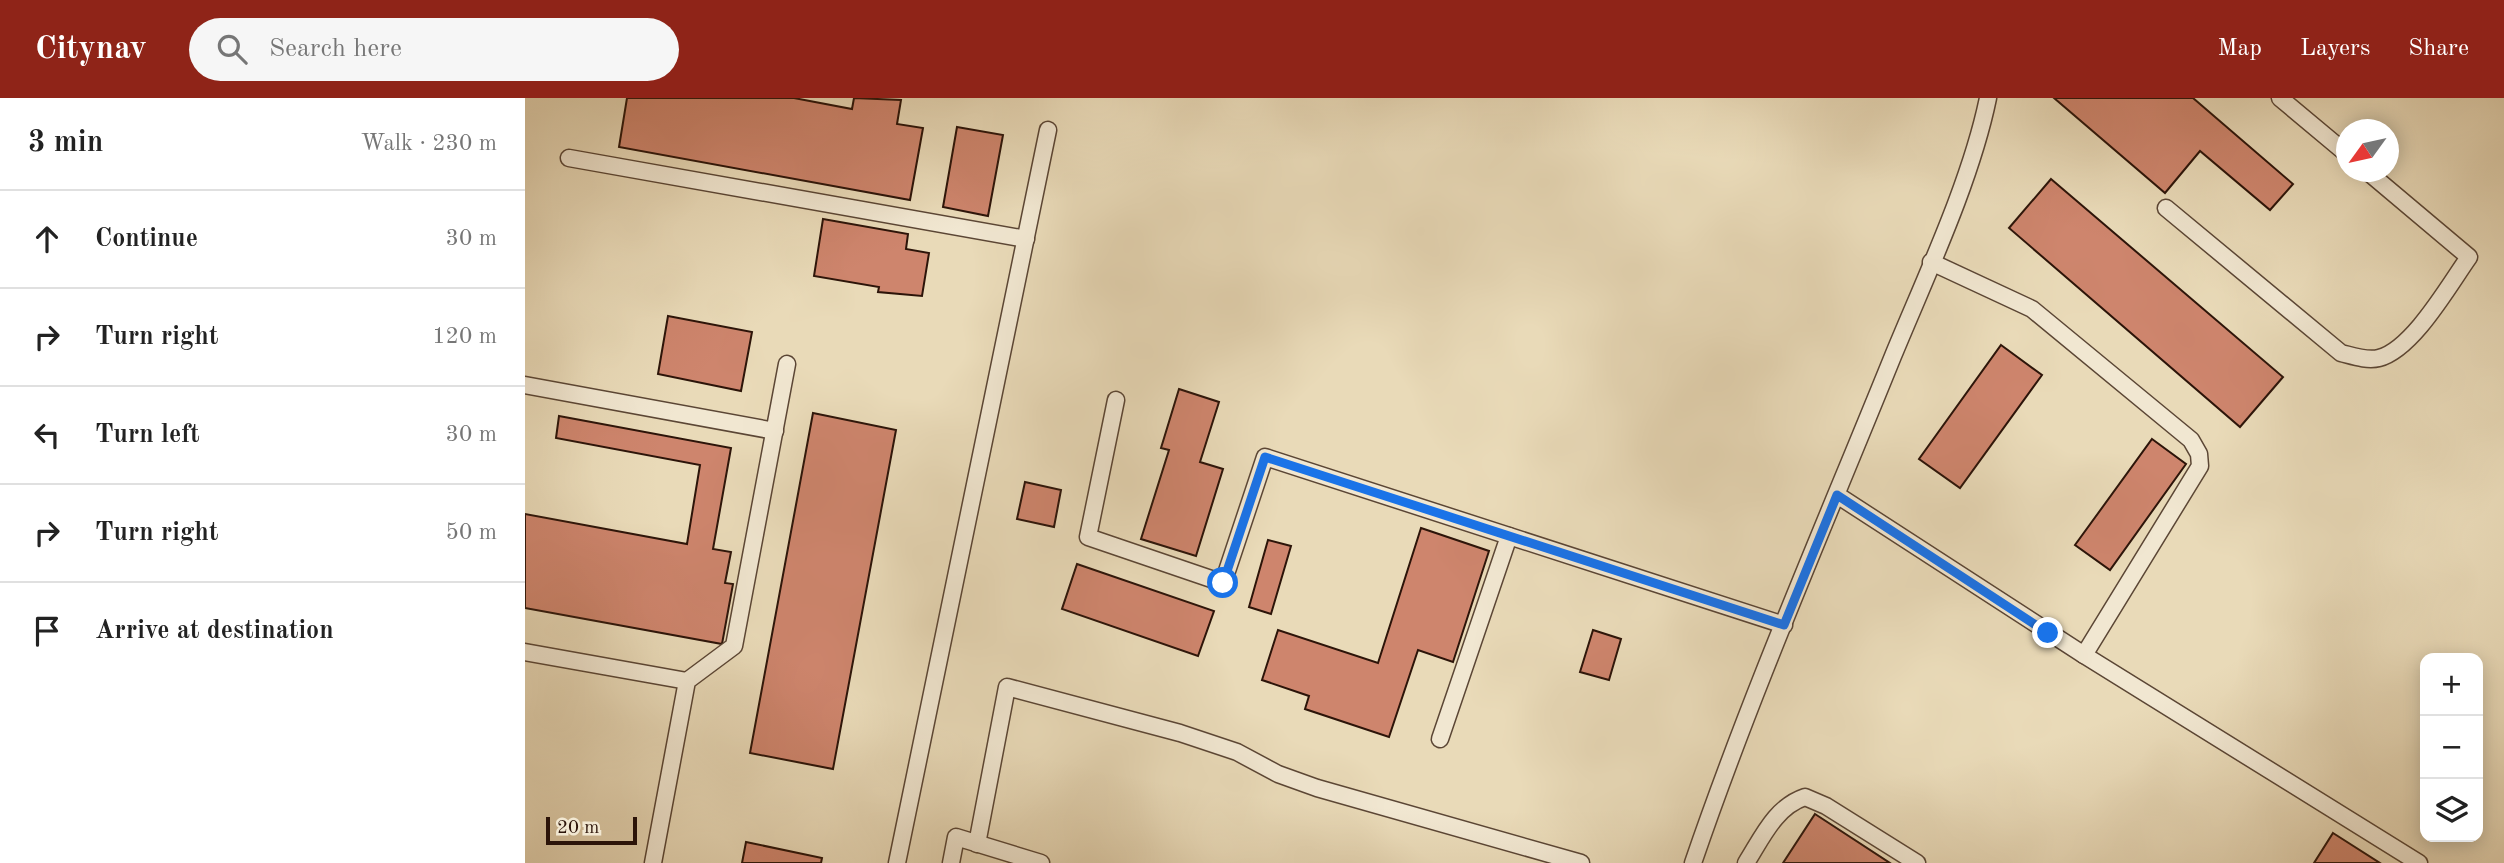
<!DOCTYPE html>
<meta charset="utf-8">
<style>
:root{--surface:#fff;--page:#f6f6f6;--text:#222;--muted:#767676;--line:#e0e0e0;--accent:#8f2418}
body{margin:0;font-family:"Old Standard TT",serif;background:var(--page);color:var(--text)}
.controls{position:absolute;right:21px;bottom:21px;display:grid;overflow:hidden;border-radius:14px;box-shadow:0 4px 18px #0003}
.controls button{width:63px;height:63px;display:grid;place-items:center;padding:0;border:0;border-bottom:2px solid var(--line);background:var(--surface);color:var(--text);font:35px sans-serif}
.compass{position:absolute;left:1811px;top:21px;width:63px;height:63px;border-radius:50%;background:var(--surface);box-shadow:0 4px 18px #0003;rotate:237deg}
.scale{position:absolute;left:21px;bottom:18px;width:91px;box-sizing:border-box;padding-left:7px;border:4px solid #2c1409;border-top:0;font-size:19px;line-height:24px;white-space:nowrap;color:#2c1409;-webkit-text-stroke:5px #f1e7d1;paint-order:stroke}
.stop{position:absolute;width:21px;height:21px;margin:-16px;border:5px solid #1a73e8;border-radius:50%;background:#fff}
.stop.end{background:#1a73e8;border-color:#fff;box-shadow:0 2px 7px #0008}
.list{margin:0;padding:0;list-style:none}
h2{display:flex;justify-content:space-between;align-items:center;height:91px;margin:0;padding:0 28px;font-size:30px}
h2 small{font-size:23px;font-weight:400;color:var(--muted)}
.list li{display:grid;grid-template-columns:46px 1fr auto;gap:21px;align-items:center;box-sizing:border-box;height:98px;padding:0 28px;border-top:2px solid var(--line)}
.list b{display:block;font-size:26px;white-space:nowrap}
.list em{font-size:23px;font-style:normal;color:var(--muted)}
.icon{flex:none;width:38px;height:38px;fill:none;stroke:currentColor;stroke-width:2;stroke-linecap:round;stroke-linejoin:round}
.map{position:relative;flex:none;width:1979px;height:765px;overflow:hidden}
header{display:flex;align-items:center;gap:42px;box-sizing:border-box;height:98px;padding:0 35px;background:var(--accent);color:#fff}
header strong{font-size:33px}
nav{display:flex;gap:38px;margin-inline-start:auto;font-size:24px}
.search{width:490px;height:63px;background:var(--page);display:flex;align-items:center;gap:18px;box-sizing:border-box;padding:0 24px;border-radius:38px;color:var(--muted);font-size:26px}
main{display:flex}
aside{flex:1;background:var(--surface)}
.map>svg:first-child{display:block}
.building{fill:#ce856d;stroke:#2c1409;stroke-width:2}
.lines{fill:none;stroke-linecap:round;stroke-linejoin:round}
.lane-casing{stroke:#5b4635;stroke-width:19}
.lane{stroke:#f1e7d1;stroke-width:16}
.route{stroke:#1a73e8;stroke-width:9}
</style>
<header>
<strong>Citynav</strong>
<div class="search"><svg class="icon" aria-label="search" viewBox="0 0 24 24"><circle cx="10" cy="10" r="6"/><path d="M15 15l6 6"/></svg>Search here</div>
<nav><a>Map</a><a>Layers</a><a>Share</a></nav>
</header>
<main>
<aside>
<h2>3 min<small>Walk · 230 m</small></h2>
<ul class="list">
<li><svg class="icon" aria-label="ahead" viewBox="0 0 24 24"><path d="M12 20V5M6 11l6-6 6 6"/></svg><div><b>Continue</b></div><em>30 m</em></li>
<li><svg class="icon" aria-label="right" viewBox="0 0 24 24"><path d="M7 20v-9h11M14 6l5 5-5 5"/></svg><div><b>Turn right</b></div><em>120 m</em></li>
<li><svg class="icon" aria-label="left" viewBox="0 0 24 24"><path d="M17 20v-9H6M10 6l-5 5 5 5"/></svg><div><b>Turn left</b></div><em>30 m</em></li>
<li><svg class="icon" aria-label="right" viewBox="0 0 24 24"><path d="M7 20v-9h11M14 6l5 5-5 5"/></svg><div><b>Turn right</b></div><em>50 m</em></li>
<li><svg class="icon" aria-label="arrive" viewBox="0 0 24 24"><path d="M6 21V4h12l-3 4 3 4H6"/></svg><div><b>Arrive at destination</b></div></li>
</ul>
</aside>
<div class="map">
<svg width="1979" height="765" viewBox="0 0 1979 765">
<rect width="100%" height="100%" fill="#e9dab8"/>
<filter id="stains"><feTurbulence type="fractalNoise" baseFrequency=".00286" numOctaves="4"/><feColorMatrix values="0 0 0 0 .2 0 0 0 0 .09 0 0 0 0 .02 0 0 0 .5 -.17"/></filter>
<radialGradient id="worn" r=".72"><stop offset=".6" stop-color="#630" stop-opacity="0"/><stop offset="1" stop-color="#630" stop-opacity=".3"/></radialGradient>
<g class="building">
<polygon points="102,0 269,0 327,11 329,0 376,2 372,26 398,30 385,102 94,49"/>
<polygon points="1529,0 1668,0 1768,86 1745,112 1675,53 1640,95"/>
<polygon points="432,29 478,37 463,118 418,109"/>
<polygon points="1526,81 1758,279 1715,329 1484,130"/>
<polygon points="298,121 383,136 381,151 404,155 397,198 353,194 354,189 289,178"/>
<polygon points="143,218 227,234 216,293 133,276"/>
<polygon points="1476,247 1517,277 1435,390 1394,361"/>
<polygon points="654,291 694,304 675,364 698,371 671,458 616,441 644,352 636,350"/>
<polygon points="288,315 371,332 308,671 225,655"/>
<polygon points="34,318 206,350 188,451 206,454 200,485 208,486 197,546 0,510 0,416 162,446 175,367 31,340"/>
<polygon points="1627,341 1661,366 1585,472 1550,447"/>
<polygon points="500,384 536,392 529,429 492,421"/>
<polygon points="896,430 964,453 928,564 893,552 864,639 780,611 784,598 737,582 753,532 853,565"/>
<polygon points="743,442 766,448 746,516 724,509"/>
<polygon points="552,466 689,513 673,558 537,511"/>
<polygon points="1068,532 1096,541 1084,582 1055,574"/>
<polygon points="1290,716 1365,765 1258,765"/>
<polygon points="1808,735 1855,765 1789,765"/>
<polygon points="221,744 297,760 296,765 217,765"/>
</g>
<g class="lines">
<defs>
<g id="lane">
<polyline points="1755,0 1822,56"/>
<polyline points="44,60 501,141"/>
<path d="M 1641,110 L 1816,255 C 1828,258 1842,263 1854,260 C 1888,251 1924,187 1944,159 L 1843,74"/>
<polyline points="0,287 250,333"/>
<polyline points="591,302 563,439 698,485 740,359 1259,527"/>
<polyline points="1312,397 1559,557 1675,368 1674,356 1666,342 1507,211 1406,164"/>
<polyline points="0,554 162,583"/>
<polyline points="1559,557 1894,765"/>
<polyline points="915,641 984,438"/>
<polyline points="452,746 482,589 655,635 712,654 753,676 792,690 1056,765"/>
<polyline points="128,765 162,583 209,548 262,266"/>
<polyline points="372,765 523,32"/>
<polyline points="426,765 431,739 516,765"/>
<path d="M 1168,765 C 1227,593 1300,426 1368,258 C 1401,178 1446,83 1463,0"/>
<path d="M 1221,765 C 1237,740 1250,709 1280,699 L 1301,708 L 1392,765"/>
</g>
</defs>
<use href="#lane" class="lane-casing"/>
<use href="#lane" class="lane"/>
</g>
<g class="lines">
<polyline class="route" points="698,485 740,359 1259,527 1312,397 1523,535"/>
</g>
<rect width="100%" height="100%" filter="url(#stains)"/>
<rect width="100%" height="100%" fill="url(#worn)"/>
</svg>
<div class="controls">
<button>+</button>
<button>−</button>
<button><svg class="icon" aria-label="layers" viewBox="0 0 24 24"><path d="M12 4l9 5-9 5-9-5zM3 14l9 5 9-5"/></svg></button>
</div>
<svg class="compass" viewBox="-18 -18 36 36"><path d="M0-13l5 13h-10z" fill="#e53935"/><path d="M0 13l5-13h-10z" fill="#767676"/></svg>
<div class="scale">20 m</div>
<div class="stop" style="left:698px;top:485px"></div>
<div class="stop end" style="left:1523px;top:535px"></div>
</div>
</main>
